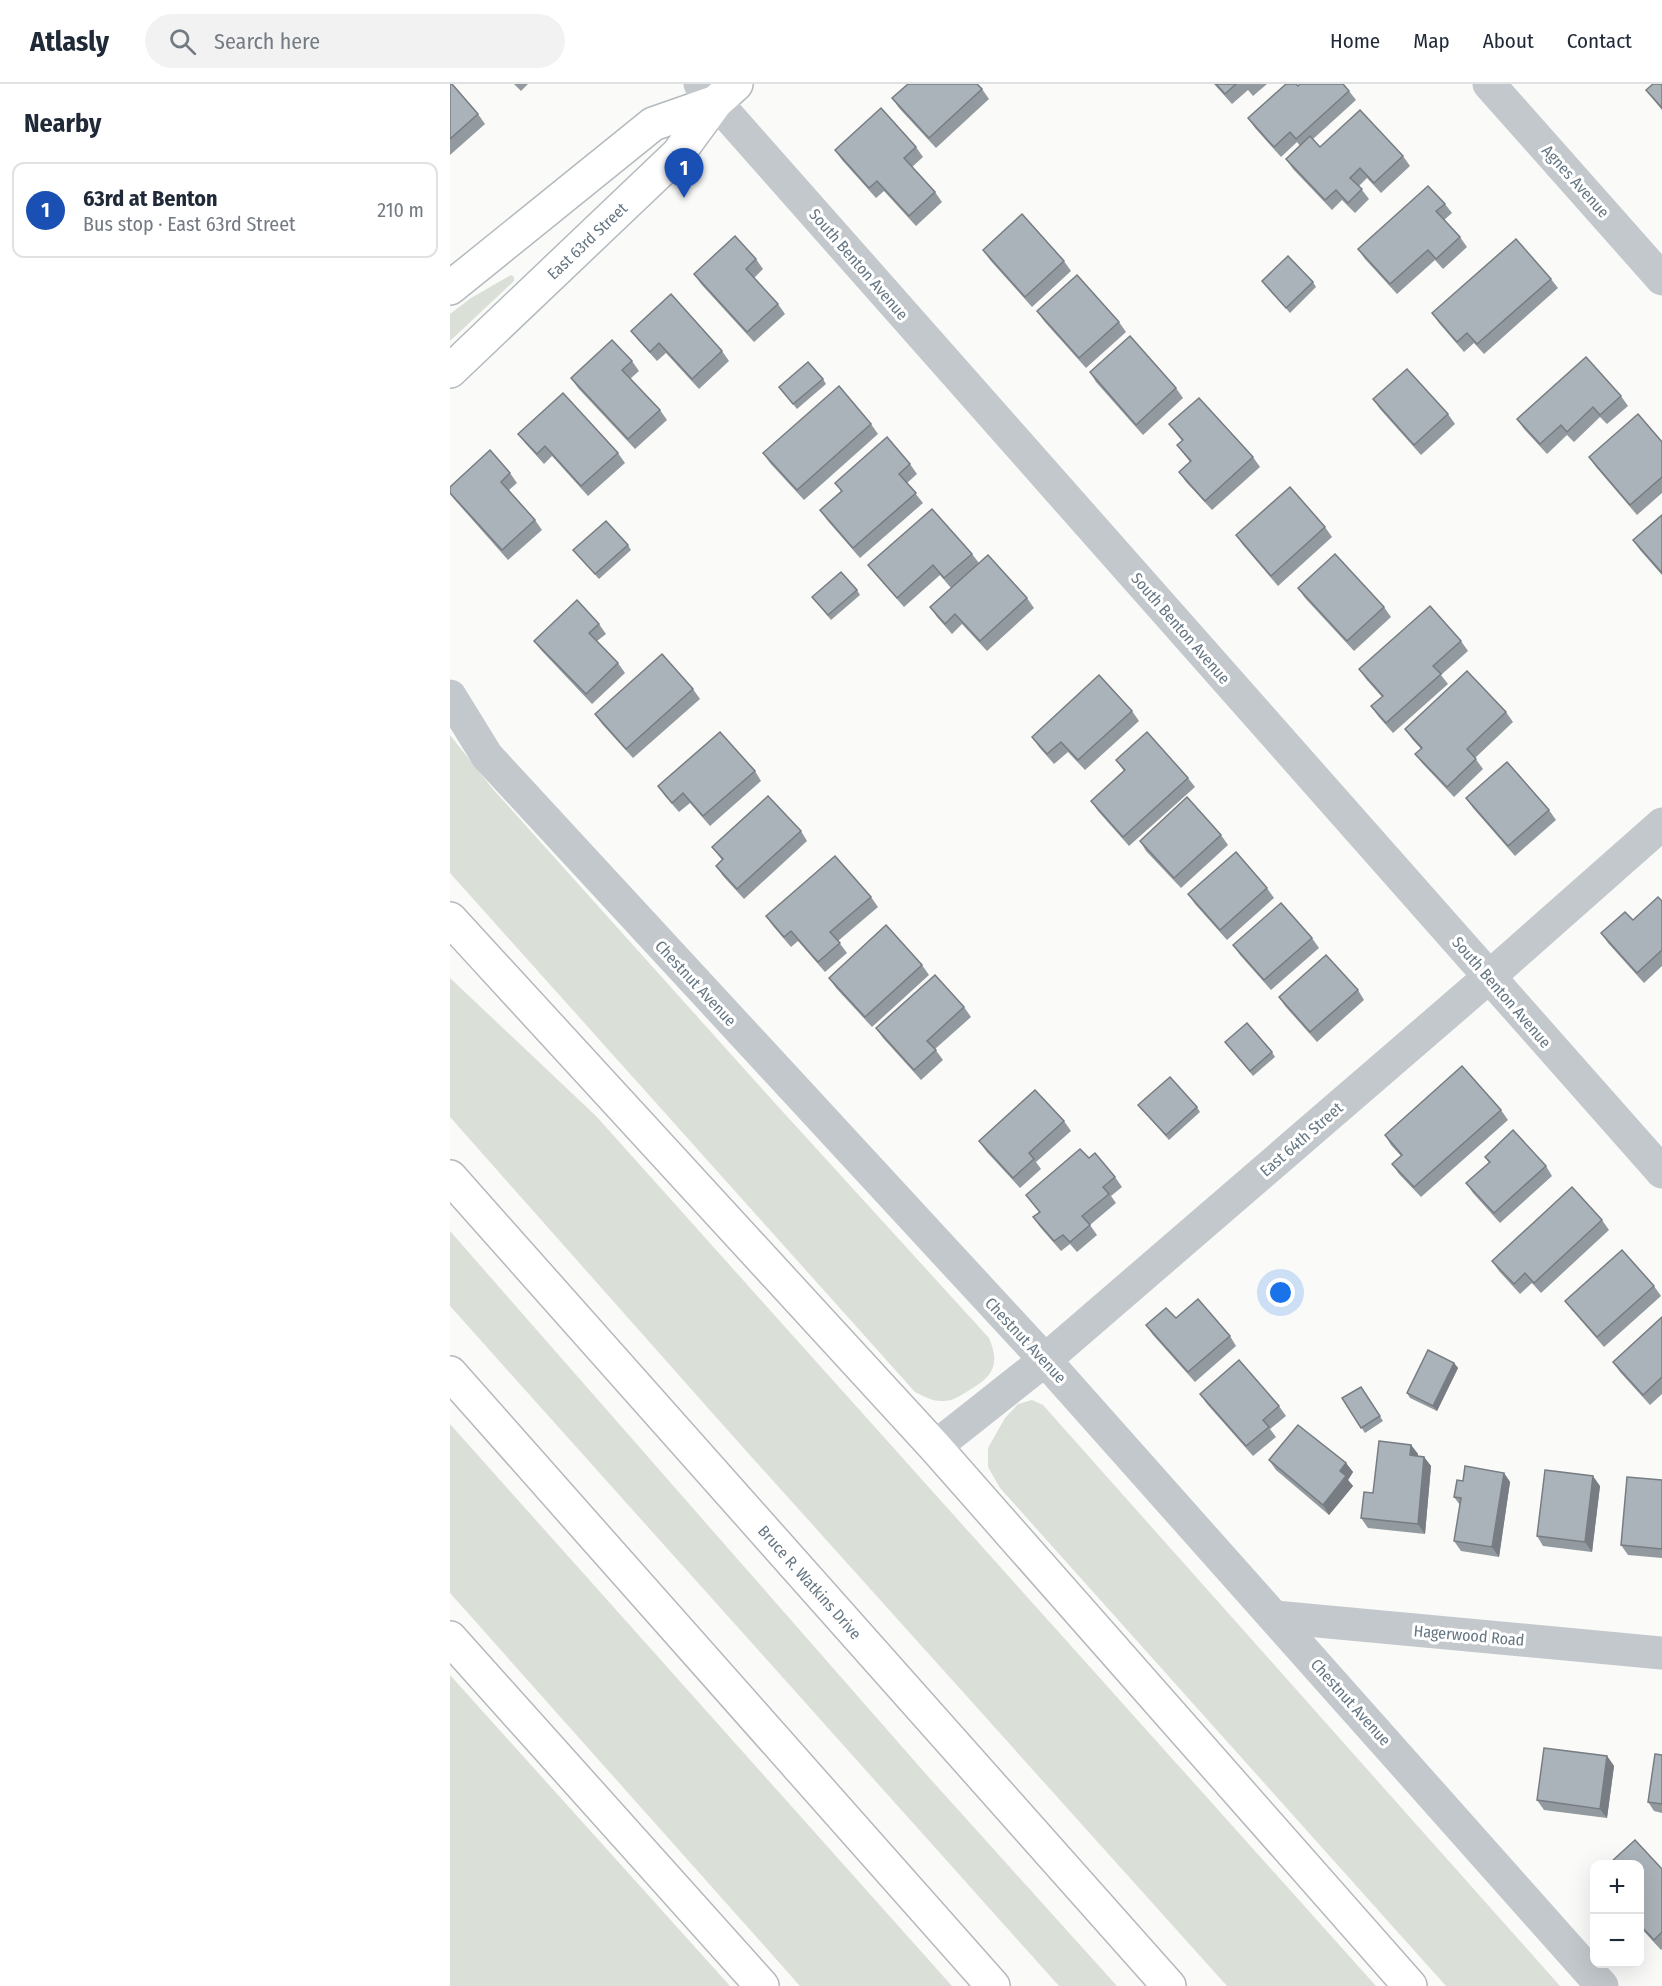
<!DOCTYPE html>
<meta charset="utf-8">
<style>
:root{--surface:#fff;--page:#f2f2f3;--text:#1f2937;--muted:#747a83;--line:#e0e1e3;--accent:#b45309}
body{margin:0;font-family:"Fira Sans Condensed",sans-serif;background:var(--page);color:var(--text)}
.controls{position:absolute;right:18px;bottom:18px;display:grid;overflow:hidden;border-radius:12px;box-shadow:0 6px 24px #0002}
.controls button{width:54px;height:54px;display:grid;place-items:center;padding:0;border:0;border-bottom:2px solid var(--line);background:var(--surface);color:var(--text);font:30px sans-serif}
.you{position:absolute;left:831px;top:1209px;width:21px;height:21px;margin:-15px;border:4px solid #fff;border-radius:50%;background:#1a73e8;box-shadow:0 0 0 9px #1a73e833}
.badge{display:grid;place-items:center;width:39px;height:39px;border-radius:50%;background:var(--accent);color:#fff;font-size:20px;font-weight:700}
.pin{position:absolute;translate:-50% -50px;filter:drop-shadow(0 2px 3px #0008)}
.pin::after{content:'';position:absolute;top:32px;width:21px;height:18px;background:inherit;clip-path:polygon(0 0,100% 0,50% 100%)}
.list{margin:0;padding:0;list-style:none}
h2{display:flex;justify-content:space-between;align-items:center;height:78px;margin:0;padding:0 24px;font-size:26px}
h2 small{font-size:20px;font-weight:400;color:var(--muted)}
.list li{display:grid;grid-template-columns:39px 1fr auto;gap:18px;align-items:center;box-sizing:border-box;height:96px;margin:0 12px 12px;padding:0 12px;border:2px solid var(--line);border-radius:12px}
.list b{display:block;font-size:22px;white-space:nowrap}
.list p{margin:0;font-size:20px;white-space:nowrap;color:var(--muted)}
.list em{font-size:20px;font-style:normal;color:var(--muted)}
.icon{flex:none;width:33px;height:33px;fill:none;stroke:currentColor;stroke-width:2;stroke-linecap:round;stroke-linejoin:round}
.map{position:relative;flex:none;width:1212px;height:1902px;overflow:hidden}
header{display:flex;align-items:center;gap:36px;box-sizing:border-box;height:84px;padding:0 30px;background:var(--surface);border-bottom:2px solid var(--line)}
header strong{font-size:28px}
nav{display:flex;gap:33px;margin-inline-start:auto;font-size:21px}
.search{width:420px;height:54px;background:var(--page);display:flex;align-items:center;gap:15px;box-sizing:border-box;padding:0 21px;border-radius:33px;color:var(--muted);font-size:22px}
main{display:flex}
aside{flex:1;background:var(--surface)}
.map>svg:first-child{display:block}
.green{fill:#dadfd7}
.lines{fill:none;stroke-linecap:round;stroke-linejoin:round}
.secondary-casing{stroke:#b3babf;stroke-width:36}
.highway-casing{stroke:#b4b9bd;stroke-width:36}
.street{stroke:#c3c8cc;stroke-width:33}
.secondary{stroke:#fff;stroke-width:33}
.highway{stroke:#fff;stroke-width:33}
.wall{fill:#929a9f}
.shaded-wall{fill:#777d82}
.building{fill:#aab3b9;stroke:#777d82;stroke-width:1.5}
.labels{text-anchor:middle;stroke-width:6;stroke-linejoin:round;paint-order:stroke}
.street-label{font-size:16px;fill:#657683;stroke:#fff}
</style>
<header>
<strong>Atlasly</strong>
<div class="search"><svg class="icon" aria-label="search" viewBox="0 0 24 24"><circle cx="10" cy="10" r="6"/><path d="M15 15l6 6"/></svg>Search here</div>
<nav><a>Home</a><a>Map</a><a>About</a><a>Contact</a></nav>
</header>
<main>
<aside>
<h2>Nearby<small></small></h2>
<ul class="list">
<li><span class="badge" style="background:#1a4fb4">1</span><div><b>63rd at Benton</b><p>Bus stop · East 63rd Street</p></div><em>210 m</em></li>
</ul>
</aside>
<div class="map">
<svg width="1212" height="1902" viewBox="0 0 1212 1902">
<rect width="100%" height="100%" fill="#fafaf8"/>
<g class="green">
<polygon points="61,191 64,193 64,197 0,257 0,230 21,214"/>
<path d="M 0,651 L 42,704 L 323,1017 L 539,1254 C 551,1282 542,1293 518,1307 C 510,1312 501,1318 491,1317 C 482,1317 473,1312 465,1308 L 0,789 Z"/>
<polygon points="0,894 146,1032 926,1902 777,1902 273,1341 0,1033"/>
<polygon points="0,1147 475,1689 667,1902 609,1902 0,1222"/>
<polygon points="582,1316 593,1321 1110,1902 996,1902 550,1404 538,1383 538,1364 555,1334 568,1320"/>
<polygon points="0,1340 502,1902 350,1902 0,1509"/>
<polygon points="0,1591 280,1902 0,1902"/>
</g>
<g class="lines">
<defs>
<g id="secondary">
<polyline points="0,204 203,40 266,18"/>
<path id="s1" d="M 0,287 L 228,70 L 266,18 L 286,0"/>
</g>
<g id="highway">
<polyline points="0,835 485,1363 960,1902"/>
<path id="s2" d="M 0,1093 L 719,1902"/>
<polyline points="0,1289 543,1902"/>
<polyline points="0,1554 312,1902"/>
</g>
</defs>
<use href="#secondary" class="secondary-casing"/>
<use href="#highway" class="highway-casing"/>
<g class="street">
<polyline points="250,0 1212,1088"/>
<polyline points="1039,0 1212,195"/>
<polyline points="0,612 37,672 595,1276 1152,1902"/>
<polyline points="485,1363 595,1276 1039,893 1212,740"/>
<polyline points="825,1533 1212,1569"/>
</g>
<use href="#secondary" class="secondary"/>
<use href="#highway" class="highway"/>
</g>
<g class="wall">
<polygon points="0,0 28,30 35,40 0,71"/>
<polygon points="64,0 78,0 71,7"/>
<polygon points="764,0 817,0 803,12 798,6 782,20"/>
<polygon points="1212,0 1212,26 1196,6"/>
<polygon points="848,2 899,7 906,16 863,55 870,63 953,72 960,82 931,109 917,94 909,102 919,115 905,129 892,116 882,126 843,85 836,75 850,62 847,58 831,73 805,44 798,34"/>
<polygon points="532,5 539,15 486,64 449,24 442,14"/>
<polygon points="466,63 473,73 462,83 485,108 492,118 466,142 434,107 426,114 392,76 385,66"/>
<polygon points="995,120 1002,129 994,136 1010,153 1017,163 993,185 985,176 947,210 915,175 908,165"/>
<polygon points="533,166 614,177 621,187 582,223 540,176"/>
<polygon points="306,175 313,185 304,194 328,220 335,230 304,258 251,200 244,190"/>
<polygon points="1101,195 1108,204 1034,270 1024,259 1014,268 989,239 982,229"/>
<polygon points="812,197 863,198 866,203 840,229"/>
<polygon points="587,227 669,238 676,248 636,284 594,237"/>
<polygon points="181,247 272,267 279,277 249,305 216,269 207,277 188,256"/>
<polygon points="182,277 189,287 180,295 210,326 217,336 185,365 128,304 121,294"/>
<polygon points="640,288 726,304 733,314 693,351 646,298"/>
<polygon points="373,295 376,300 347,325 329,303"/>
<polygon points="1171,312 1178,322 1157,340 1150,333 1124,358 1117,351 1097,370 1074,345 1067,335"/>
<polygon points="923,315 998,330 1005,340 971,371 930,325"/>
<polygon points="421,340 428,350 354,416 320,379 313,369"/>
<polygon points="719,340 803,373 810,383 762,426 736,398 729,388 740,378 727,361 732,357"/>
<polygon points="68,350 168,369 175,379 138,412 102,372 94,380 75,359"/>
<polygon points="1212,358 1212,409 1187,431 1146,383 1139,373"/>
<polygon points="460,380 467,390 457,399 473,419 410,474 377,436 370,426 391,407 385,399"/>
<polygon points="60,389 67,399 59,406 85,436 92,446 58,476 4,415 0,410 0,403"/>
<polygon points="1212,431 1212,491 1190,466 1183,456"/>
<polygon points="875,443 882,453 828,502 793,461 786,451"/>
<polygon points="178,461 181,466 149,495 123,466"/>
<polygon points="522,470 529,479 577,514 584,524 537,567 512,540 502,550 487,533 480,523 501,504 490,491 454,523 425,490 418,481"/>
<polygon points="848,504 934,523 941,533 904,567 855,514"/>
<polygon points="407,506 410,511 381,536 362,513"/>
<polygon points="149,540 156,550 147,557 168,579 175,589 142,620 91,566 84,557"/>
<polygon points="1011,557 1018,567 991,591 998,600 943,649 928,632 921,622 932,613 916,595 909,585"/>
<polygon points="243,605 250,615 183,674 152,640 145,630"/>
<polygon points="682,627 689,637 635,686 618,668 604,680 589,663 582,653"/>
<polygon points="1056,628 1063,638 1025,674 1033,685 1004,713 972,679 965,670 971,665 962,655 955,645"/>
<polygon points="666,676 738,694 745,703 679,762 648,727 641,717 674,687"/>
<polygon points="305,687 311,697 260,742 240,719 229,728 215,712 208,702"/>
<polygon points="1016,714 1099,726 1106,736 1065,772 1023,724"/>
<polygon points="351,747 357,757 294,815 273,792 266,782 272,776 262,763"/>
<polygon points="771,751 778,761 731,804 696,767 690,757"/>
<polygon points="817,804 824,814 777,856 745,820 738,810"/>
<polygon points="421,813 428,823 388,857 397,869 375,888 348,857 341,863 323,842 316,832"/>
<polygon points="1212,817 1212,882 1194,899 1158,859 1151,849 1183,836"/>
<polygon points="862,854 869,864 821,906 790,871 783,861"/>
<polygon points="472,881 479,891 422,943 386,904 379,894"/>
<polygon points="908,906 914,916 867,958 835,922 829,913"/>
<polygon points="514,923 521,933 485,965 493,976 471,996 433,954 426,944"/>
<polygon points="775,958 822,968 825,973 803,992"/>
<polygon points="688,1021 747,1023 750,1028 719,1056"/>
<polygon points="1051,1026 1058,1036 971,1113 949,1090 942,1080 951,1072 941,1061 935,1051"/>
<polygon points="614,1037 621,1047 586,1078 591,1085 570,1104 536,1067 529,1057"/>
<polygon points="1035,1073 1096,1082 1102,1092 1050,1139 1023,1109 1016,1099 1039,1079"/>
<polygon points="639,1074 665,1093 672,1103 661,1112 666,1119 640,1141 647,1151 627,1168 620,1160 611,1167 590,1143 583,1133 589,1128 576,1111"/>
<polygon points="1152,1136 1159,1146 1091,1209 1082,1199 1070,1210 1049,1187 1042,1177"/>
<polygon points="1204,1202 1211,1212 1154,1263 1122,1226 1115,1217"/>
<polygon points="1212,1233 1212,1310 1200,1321 1170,1288 1163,1278"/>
<polygon points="726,1234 780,1252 786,1262 745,1298 703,1251 696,1241"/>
<polygon points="1004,1279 1008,1284 987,1327 960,1314 957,1309"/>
<polygon points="911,1303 933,1337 915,1349 892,1314"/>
<polygon points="750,1310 829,1322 836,1332 820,1345 826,1353 803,1372 757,1320"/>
<polygon points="961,1361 968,1370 968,1372 974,1373 981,1382 975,1450 918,1444 911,1434"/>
<polygon points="819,1376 896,1379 903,1388 898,1396 903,1402 879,1431 826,1386"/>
<polygon points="1054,1389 1060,1398 1049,1473 1011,1467 1004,1457 1010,1421 1004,1413 1013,1397"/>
<polygon points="1212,1396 1212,1474 1178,1471 1171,1461"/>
<polygon points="1150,1402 1142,1468 1093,1462 1087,1452"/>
<polygon points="1212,1671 1212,1729 1204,1727 1198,1718"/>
<polygon points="1157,1672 1164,1682 1157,1734 1094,1726 1087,1716"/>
<polygon points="1185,1756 1212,1785 1212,1865 1211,1866 1190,1843 1190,1780 1163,1780 1161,1778"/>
</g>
<g class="shaded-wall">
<polygon points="1004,1279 1008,1284 987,1327 983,1322"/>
<polygon points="961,1361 968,1370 967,1381 960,1371"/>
<polygon points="974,1373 981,1382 975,1450 968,1440"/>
<polygon points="896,1379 903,1388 898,1396 903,1402 879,1431 873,1421 890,1387"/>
<polygon points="1054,1389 1060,1398 1049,1473 1042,1463"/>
<polygon points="1143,1392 1150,1402 1142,1468 1135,1458"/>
<polygon points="1157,1672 1164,1682 1157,1734 1150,1725"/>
</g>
<g class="building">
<polygon points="0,0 2,0 28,30 0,55"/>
<polygon points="458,0 527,0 532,5 479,54 442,14"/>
<polygon points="766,0 786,0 775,10"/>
<polygon points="836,0 846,0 848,2 850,0 893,0 899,7 846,55 840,48 824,63 798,34"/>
<polygon points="1203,0 1212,0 1212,24 1196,6"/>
<polygon points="431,24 466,63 454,74 485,108 459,132 427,97 419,104 385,66"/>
<polygon points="910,26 953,72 924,99 910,84 900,94 912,105 898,119 886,106 875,116 836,75 860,52 870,63"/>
<polygon points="978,102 995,120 986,127 1010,153 986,175 978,166 940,200 908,165"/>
<polygon points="572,130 614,177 575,213 533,166"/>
<polygon points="285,152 306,175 296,185 328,220 297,248 244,190"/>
<polygon points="1066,155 1101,195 1027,260 1017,249 1007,258 982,229"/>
<polygon points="838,172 863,198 836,224 812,197"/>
<polygon points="627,191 669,238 629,274 587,227"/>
<polygon points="221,210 272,267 242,295 209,259 200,268 181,247"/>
<polygon points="680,252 726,304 686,341 640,288"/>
<polygon points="162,256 182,277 172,286 210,326 178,355 121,294"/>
<polygon points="1136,273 1171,312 1150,331 1143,323 1117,348 1111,341 1090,360 1067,335"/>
<polygon points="358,278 373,295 343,320 329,303"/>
<polygon points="957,285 998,330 964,361 923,315"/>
<polygon points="389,302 421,340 347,406 313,369"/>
<polygon points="113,309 168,369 131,402 95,362 87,370 68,350"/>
<polygon points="749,314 803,373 755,417 729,388 741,377 727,361 733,356 719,340"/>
<polygon points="1188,330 1212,358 1212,393 1180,421 1139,373"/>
<polygon points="437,353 460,380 449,390 466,409 403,464 370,426 392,407 385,399"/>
<polygon points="40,366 60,389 51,398 85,436 52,466 0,409 0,403"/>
<polygon points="840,403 875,443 821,492 786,451"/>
<polygon points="482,425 522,470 494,494 483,481 447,514 418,481"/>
<polygon points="1212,431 1212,489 1183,456"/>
<polygon points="156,437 178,461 145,490 123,466"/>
<polygon points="885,470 934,523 897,557 848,504"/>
<polygon points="538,471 577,514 530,557 505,530 495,540 480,523"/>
<polygon points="391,488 407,506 378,531 362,513"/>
<polygon points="127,516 149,540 139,549 168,579 136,610 84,557"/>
<polygon points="980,522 1011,557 983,582 991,590 936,639 921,622 933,612 909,585"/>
<polygon points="212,570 243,605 176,665 145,630"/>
<polygon points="1017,587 1056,628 1017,665 1026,675 997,703 965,670 972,664 955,645"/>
<polygon points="649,591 682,627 628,676 611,658 597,670 582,653"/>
<polygon points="270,648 305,687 253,732 233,709 222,719 208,702"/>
<polygon points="697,648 738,694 673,753 641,717 675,686 666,676"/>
<polygon points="1057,678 1099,726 1058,762 1016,714"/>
<polygon points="318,712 351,747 287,805 266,782 273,775 262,763"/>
<polygon points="737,713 771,751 724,794 690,757"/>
<polygon points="786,768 817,804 770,846 738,810"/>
<polygon points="385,772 421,813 380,848 390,859 368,878 341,847 334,853 316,832"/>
<polygon points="1208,813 1212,817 1212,866 1187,889 1151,849 1175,828 1183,836"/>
<polygon points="831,819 862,854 814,896 783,861"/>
<polygon points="436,841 472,881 415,933 379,894"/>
<polygon points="876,871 908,906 860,948 829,913"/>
<polygon points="485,891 514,923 477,957 486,966 464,986 426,944"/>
<polygon points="797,939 822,968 800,987 775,958"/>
<polygon points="1012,982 1051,1026 964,1103 942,1080 952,1071 935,1051"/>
<polygon points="720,993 747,1023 716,1051 688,1021"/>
<polygon points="585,1006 614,1037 579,1069 584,1075 563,1094 529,1057"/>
<polygon points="1063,1046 1096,1082 1044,1129 1016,1099 1040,1078 1035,1073"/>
<polygon points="630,1065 639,1074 645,1069 665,1093 653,1103 659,1110 632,1132 640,1141 620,1158 613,1151 604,1157 583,1133 590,1128 576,1111"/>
<polygon points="1122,1103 1152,1136 1084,1199 1075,1189 1064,1200 1042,1177"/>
<polygon points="1172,1166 1204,1202 1147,1253 1115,1217"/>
<polygon points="748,1215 780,1252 738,1288 696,1241 716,1224 726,1234"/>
<polygon points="1212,1233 1212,1293 1193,1311 1163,1278"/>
<polygon points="978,1266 1004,1279 983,1322 957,1309"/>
<polygon points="789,1276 829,1322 813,1336 819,1343 796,1362 750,1310"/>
<polygon points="911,1303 930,1332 911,1344 892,1314"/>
<polygon points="848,1341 896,1379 890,1387 896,1392 873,1421 819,1376"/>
<polygon points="929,1357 961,1361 960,1371 974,1373 968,1440 911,1434 914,1408 923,1409"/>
<polygon points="1015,1382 1054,1389 1042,1463 1004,1457 1011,1414 1004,1413 1007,1396 1013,1397"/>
<polygon points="1095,1386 1143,1392 1135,1458 1087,1452"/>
<polygon points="1177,1393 1212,1396 1212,1465 1171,1461"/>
<polygon points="1094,1664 1157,1672 1150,1725 1087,1716"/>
<polygon points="1205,1670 1212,1671 1212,1720 1198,1718"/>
<polygon points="1185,1756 1212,1785 1212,1848 1204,1856 1190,1841 1190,1780 1163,1780 1161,1778"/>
</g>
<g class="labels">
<g class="street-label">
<text transform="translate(1126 97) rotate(48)" y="6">Agnes Avenue</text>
<text dy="6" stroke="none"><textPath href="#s1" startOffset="189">East 63rd Street</textPath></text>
<text transform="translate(409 180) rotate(49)" y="6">South Benton Avenue</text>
<text transform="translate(731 544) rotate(49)" y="6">South Benton Avenue</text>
<text transform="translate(246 899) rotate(47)" y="6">Chestnut Avenue</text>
<text transform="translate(1052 908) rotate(49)" y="6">South Benton Avenue</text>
<text transform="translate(851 1055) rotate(-41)" y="6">East 64th Street</text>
<text transform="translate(576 1256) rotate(47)" y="6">Chestnut Avenue</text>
<text dy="6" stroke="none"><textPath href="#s2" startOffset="542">Bruce R. Watkins Drive</textPath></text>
<text transform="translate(1019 1551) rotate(5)" y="6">Hagerwood Road</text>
<text transform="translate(901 1618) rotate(48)" y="6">Chestnut Avenue</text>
</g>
</g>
</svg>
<div class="controls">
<button>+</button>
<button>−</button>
</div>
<div class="you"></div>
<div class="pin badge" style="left:234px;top:114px;background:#1a4fb4">1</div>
</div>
</main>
